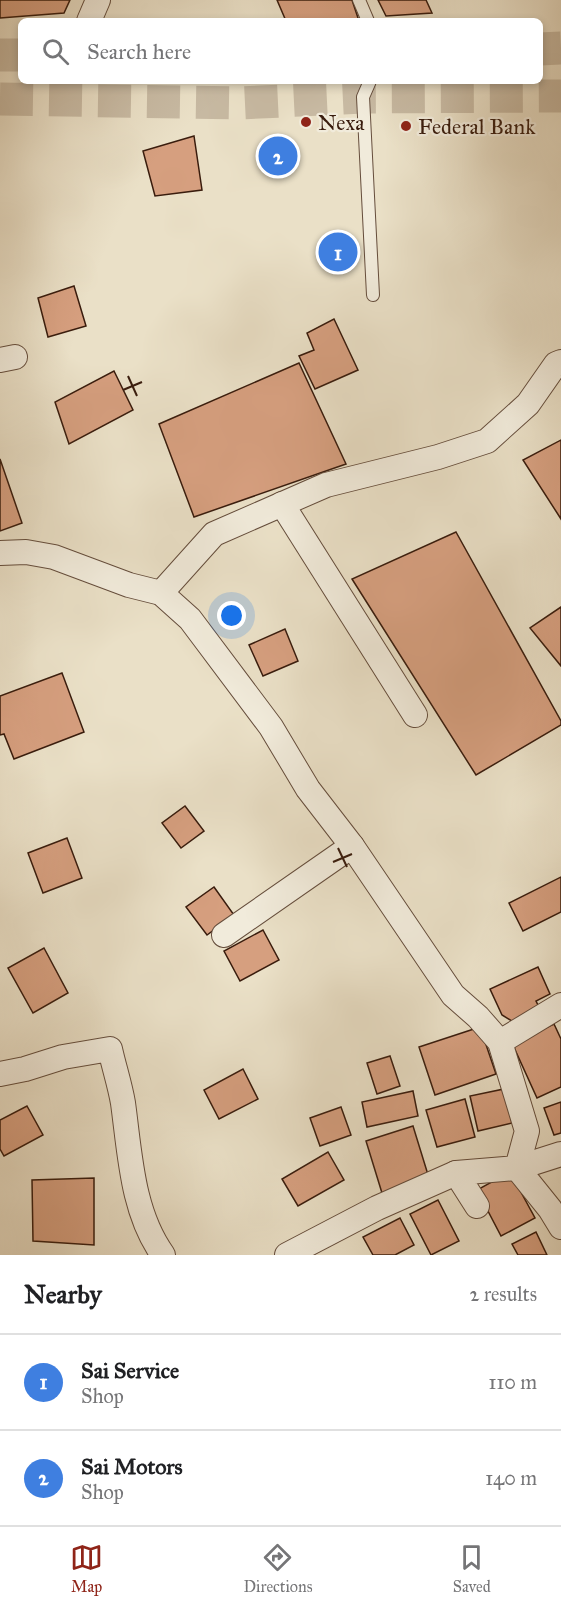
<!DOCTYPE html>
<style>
:root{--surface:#fff;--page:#f2f2f2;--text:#202124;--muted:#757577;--line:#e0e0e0;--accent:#8f2418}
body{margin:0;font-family:"IM FELL Great Primer",serif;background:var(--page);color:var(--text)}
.you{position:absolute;left:232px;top:616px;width:21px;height:21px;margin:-15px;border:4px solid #fff;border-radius:50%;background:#1a73e8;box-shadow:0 0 0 9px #1a73e833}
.badge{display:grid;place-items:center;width:39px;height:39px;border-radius:50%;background:var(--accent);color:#fff;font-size:20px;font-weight:700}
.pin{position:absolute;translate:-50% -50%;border:3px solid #fff;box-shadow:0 2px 6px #0006}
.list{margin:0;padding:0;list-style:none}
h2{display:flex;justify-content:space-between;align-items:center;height:78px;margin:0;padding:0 24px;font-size:26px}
h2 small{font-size:20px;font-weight:400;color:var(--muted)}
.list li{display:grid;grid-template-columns:39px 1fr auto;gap:18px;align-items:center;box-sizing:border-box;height:96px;padding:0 24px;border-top:2px solid var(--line)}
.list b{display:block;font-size:22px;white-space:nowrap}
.list p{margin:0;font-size:20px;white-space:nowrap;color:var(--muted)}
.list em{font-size:20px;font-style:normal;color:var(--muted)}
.icon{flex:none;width:33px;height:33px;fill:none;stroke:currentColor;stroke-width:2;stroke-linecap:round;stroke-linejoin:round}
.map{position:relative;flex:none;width:561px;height:1255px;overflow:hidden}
.search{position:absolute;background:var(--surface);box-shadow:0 3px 9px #0003;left:18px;right:18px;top:18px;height:66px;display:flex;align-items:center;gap:15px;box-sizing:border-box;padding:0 21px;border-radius:9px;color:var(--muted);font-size:22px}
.sheet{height:270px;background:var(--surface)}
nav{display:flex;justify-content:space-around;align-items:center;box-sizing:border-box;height:84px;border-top:2px solid var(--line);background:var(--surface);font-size:16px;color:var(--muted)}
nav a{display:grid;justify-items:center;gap:3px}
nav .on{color:var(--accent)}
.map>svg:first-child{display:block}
.building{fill:#d69f7f;stroke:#391c0d;stroke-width:1.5}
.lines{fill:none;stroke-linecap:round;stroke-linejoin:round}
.highway-tunnel{stroke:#c7b9a2;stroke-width:33;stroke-dasharray:33 16;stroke-linecap:butt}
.lane-casing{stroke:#654d3c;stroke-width:14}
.street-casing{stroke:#654d3c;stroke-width:26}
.lane{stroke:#f1ebdb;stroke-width:12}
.street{stroke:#f1ebdb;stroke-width:24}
.ticks{fill:none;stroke:#391c0d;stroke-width:2}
.poi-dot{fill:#8f2418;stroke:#f1ebdb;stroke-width:2}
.labels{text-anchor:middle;stroke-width:4.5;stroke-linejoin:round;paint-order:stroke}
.poi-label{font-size:22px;fill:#391c0d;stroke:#f1ebdb;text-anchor:start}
</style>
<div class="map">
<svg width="561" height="1255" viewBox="0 0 561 1255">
<rect width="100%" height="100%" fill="#eae0c7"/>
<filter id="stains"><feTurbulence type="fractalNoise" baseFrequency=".00333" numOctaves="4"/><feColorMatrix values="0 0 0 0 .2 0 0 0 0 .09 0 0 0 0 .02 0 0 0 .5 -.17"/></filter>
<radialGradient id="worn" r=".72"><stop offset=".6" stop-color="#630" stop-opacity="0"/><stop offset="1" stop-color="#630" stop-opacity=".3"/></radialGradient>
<g class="building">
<polygon points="0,0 70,0 64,13 0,18"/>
<polygon points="277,0 352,0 359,21 286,21"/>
<polygon points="378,0 426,0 432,13 386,16"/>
<polygon points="194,136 202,190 155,196 143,151"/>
<polygon points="74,286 86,326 48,337 38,298"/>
<polygon points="334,319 358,370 315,389 299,356 314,350 307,333"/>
<polygon points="299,363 346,464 194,517 159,424"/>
<polygon points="114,371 133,410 69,444 55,402"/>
<polygon points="561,440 561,519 523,460"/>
<polygon points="0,459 22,523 0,531"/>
<polygon points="456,532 561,721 561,725 476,775 352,579"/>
<polygon points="561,607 561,666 530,628"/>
<polygon points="285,629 298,661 263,676 249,645"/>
<polygon points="62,673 84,732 14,759 4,734 0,735 0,696"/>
<polygon points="185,806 204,831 181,848 162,823"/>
<polygon points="67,838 82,878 43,893 28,853"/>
<polygon points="561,877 561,912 523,931 509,903"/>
<polygon points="214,887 234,915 207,935 186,907"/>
<polygon points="263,930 279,960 240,981 224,951"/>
<polygon points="44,948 68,993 33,1013 8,968"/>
<polygon points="538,967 550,994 536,1001 541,1011 515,1023 502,1015 490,989"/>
<polygon points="554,1024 561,1039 561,1087 537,1098 512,1043"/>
<polygon points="480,1027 496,1074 435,1095 419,1047"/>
<polygon points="390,1056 400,1086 377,1094 367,1063"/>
<polygon points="243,1069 258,1099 219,1119 204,1090"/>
<polygon points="504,1089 512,1123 478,1131 470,1096"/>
<polygon points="413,1091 418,1116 367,1127 362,1102"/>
<polygon points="465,1099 475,1137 437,1147 426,1110"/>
<polygon points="561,1102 561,1133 554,1135 544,1108"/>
<polygon points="27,1106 43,1135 4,1156 0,1149 0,1120"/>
<polygon points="341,1107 351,1135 320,1146 310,1118"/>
<polygon points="413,1126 429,1178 382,1193 366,1141"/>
<polygon points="328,1152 344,1180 298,1206 282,1179"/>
<polygon points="510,1172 535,1218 501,1236 477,1190"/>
<polygon points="94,1178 94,1245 33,1241 32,1180"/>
<polygon points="438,1200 459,1241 431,1255 410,1214"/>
<polygon points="400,1218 414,1245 395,1255 373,1255 363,1237"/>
<polygon points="536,1232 547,1255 518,1255 512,1244"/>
</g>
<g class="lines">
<g class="highway-tunnel">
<polyline points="540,49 561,48"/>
<polyline points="0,55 21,55"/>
<polyline points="0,99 240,103 363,97 561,96"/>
</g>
<defs>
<g id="lane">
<polyline points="359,0 368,21"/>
<polyline points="370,81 363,97 373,295"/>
</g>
<g id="street">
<polyline points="89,21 98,0"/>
<polyline points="0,360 15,357"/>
<polyline points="282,504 415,715"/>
<polyline points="0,553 26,552 54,557 129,585 161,593 190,619 271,727 308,789 352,846 453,995 478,1017 500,1042 527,1131 517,1168 456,1173 477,1206"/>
<polyline points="161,593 214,534 326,485 438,457 487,441 528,404 556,364 561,362"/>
<polyline points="224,935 352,846"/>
<polyline points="500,1042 561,1005"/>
<path d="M 0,1074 L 25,1069 L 63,1057 L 110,1049 C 114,1067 120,1085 123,1103 C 130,1154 132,1212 163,1255"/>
<polyline points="561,1154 517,1168 550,1209 561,1227"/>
<polyline points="287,1255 377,1208 456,1173"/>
</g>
</defs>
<use href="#lane" class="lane-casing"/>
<use href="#street" class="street-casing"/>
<use href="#lane" class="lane"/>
<use href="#street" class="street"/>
</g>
<path class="ticks" d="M 128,376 L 137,396M 123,390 L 142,382M 338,848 L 347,867M 333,862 L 352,854"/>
<g class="poi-dot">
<circle cx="306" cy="122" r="6"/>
<circle cx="406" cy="126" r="6"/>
</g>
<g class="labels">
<g class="poi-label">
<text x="318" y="130">Nexa</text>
<text x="418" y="134">Federal Bank</text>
</g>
</g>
<rect width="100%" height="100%" filter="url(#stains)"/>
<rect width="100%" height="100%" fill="url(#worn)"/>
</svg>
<div class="you"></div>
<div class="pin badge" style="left:338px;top:252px;background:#3f7fe0">1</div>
<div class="pin badge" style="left:278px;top:156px;background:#3f7fe0">2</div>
<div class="search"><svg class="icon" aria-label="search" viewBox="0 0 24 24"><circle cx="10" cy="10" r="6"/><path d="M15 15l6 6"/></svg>Search here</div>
</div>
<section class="sheet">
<h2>Nearby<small>2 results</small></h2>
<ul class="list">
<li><span class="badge" style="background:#3f7fe0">1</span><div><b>Sai Service</b><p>Shop</p></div><em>110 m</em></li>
<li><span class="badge" style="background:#3f7fe0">2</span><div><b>Sai Motors</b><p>Shop</p></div><em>140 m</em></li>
</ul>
</section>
<nav>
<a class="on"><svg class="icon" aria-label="map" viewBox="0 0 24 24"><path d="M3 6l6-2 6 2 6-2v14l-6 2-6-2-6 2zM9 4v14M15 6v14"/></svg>Map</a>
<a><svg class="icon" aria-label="directions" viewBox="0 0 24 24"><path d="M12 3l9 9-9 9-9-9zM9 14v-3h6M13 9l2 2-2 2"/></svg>Directions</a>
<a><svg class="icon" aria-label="saved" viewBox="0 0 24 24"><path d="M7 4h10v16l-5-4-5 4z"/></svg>Saved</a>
</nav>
